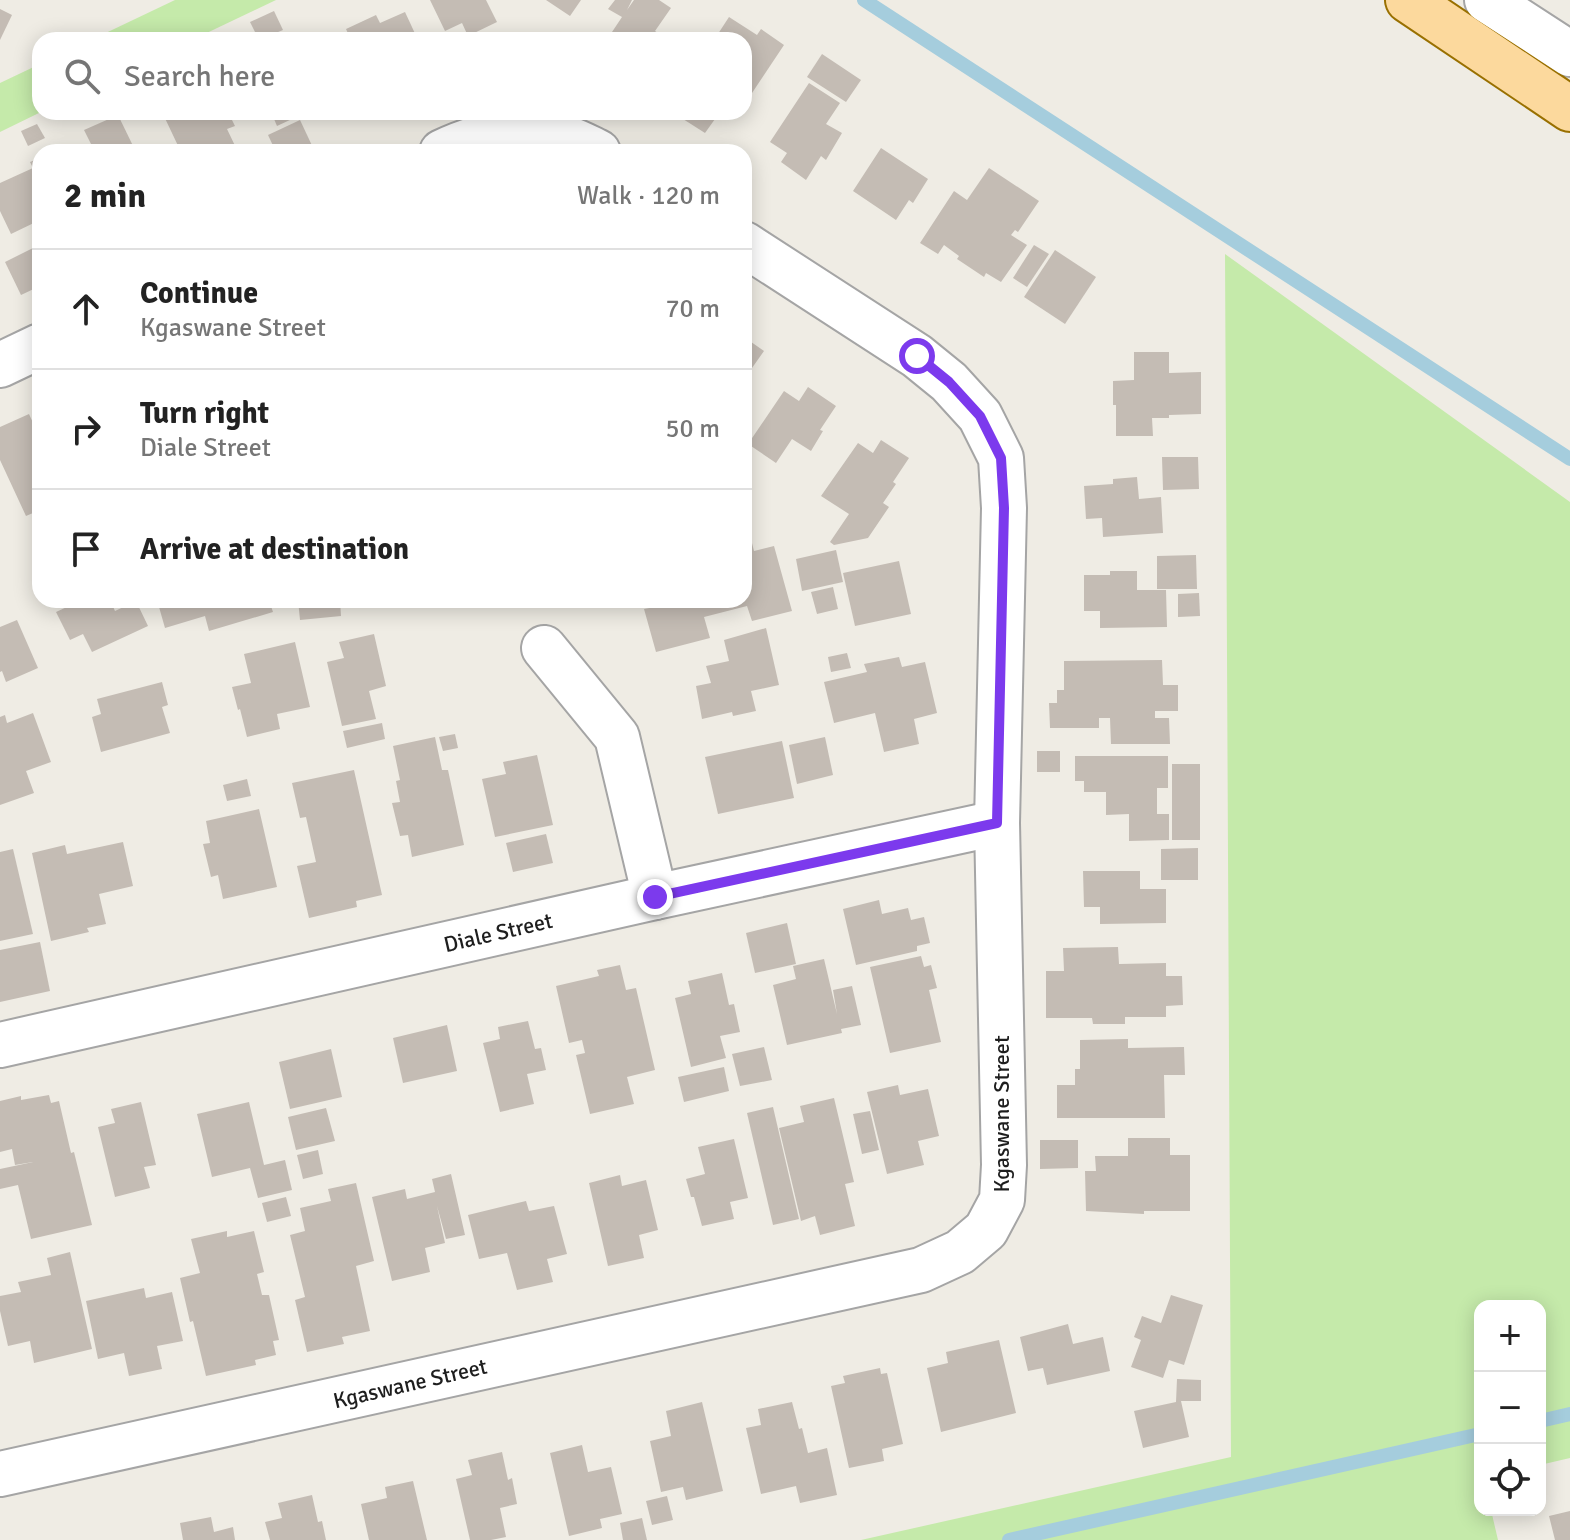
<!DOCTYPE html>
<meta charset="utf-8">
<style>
:root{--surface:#fff;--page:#f2f2f2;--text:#222;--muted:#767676;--line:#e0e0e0}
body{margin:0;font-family:Signika,sans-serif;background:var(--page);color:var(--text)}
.controls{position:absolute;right:24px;bottom:24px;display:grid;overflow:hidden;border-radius:16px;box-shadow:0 4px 20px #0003}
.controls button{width:72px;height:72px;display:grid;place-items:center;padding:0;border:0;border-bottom:2px solid var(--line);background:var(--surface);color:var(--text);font:40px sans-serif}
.stop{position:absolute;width:24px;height:24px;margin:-18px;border:6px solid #7c3aed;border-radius:50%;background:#fff}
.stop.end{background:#7c3aed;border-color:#fff;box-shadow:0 2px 8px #0008}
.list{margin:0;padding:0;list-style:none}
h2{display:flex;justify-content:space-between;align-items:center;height:104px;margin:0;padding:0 32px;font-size:34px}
h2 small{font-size:26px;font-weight:400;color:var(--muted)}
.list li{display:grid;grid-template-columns:52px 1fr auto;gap:24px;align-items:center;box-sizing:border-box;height:120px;padding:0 32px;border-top:2px solid var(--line)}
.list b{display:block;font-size:30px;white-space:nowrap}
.list p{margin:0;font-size:26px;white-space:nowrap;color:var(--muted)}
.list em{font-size:26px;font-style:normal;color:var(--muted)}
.icon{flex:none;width:44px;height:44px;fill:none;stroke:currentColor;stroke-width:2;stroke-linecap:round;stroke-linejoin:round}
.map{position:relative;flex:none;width:1570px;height:1540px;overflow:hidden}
.search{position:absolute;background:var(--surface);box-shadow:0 4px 20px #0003;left:32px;top:32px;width:720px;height:88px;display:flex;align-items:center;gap:20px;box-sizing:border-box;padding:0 28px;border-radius:24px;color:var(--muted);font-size:30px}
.panel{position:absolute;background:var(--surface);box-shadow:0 4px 20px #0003;left:32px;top:144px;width:720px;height:464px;border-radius:24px}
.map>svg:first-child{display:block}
.grass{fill:#c5eaaa}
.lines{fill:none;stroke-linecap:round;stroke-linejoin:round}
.stream{stroke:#a5cddd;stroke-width:14}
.building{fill:#c4bcb4}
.minor-casing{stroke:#a5a5a5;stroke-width:48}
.major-casing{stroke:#997000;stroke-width:48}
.minor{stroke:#fff;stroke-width:44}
.major{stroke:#fcd99d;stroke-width:44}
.route{stroke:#7c3aed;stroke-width:10}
.labels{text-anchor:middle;stroke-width:8;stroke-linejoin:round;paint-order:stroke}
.street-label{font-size:22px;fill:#1e1e1e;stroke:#fff}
</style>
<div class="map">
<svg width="1570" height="1540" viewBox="0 0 1570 1540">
<rect width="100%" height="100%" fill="#efece4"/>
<g class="grass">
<polygon points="175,0 276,0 192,40 91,40"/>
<polygon points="40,64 40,112 41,112 0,132 0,83"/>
<polygon points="1225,254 1570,502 1570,1458 1540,1465 1540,1306 1480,1306 1480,1510 1491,1510 1498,1540 861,1540 1231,1457"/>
</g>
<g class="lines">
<g class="stream">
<polyline points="864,0 1570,459"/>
<polyline points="1540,1421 1570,1414"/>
<polyline points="1009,1540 1480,1434"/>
</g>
</g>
<g class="building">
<polygon points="430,0 486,0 497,22 468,36 462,23 445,31"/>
<polygon points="546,0 581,0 570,16"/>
<polygon points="615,0 632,0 627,10 634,0 659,0 671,8 655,31 668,40 611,40 608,38 622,17 608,9"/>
<polygon points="0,9 12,15 0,40"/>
<polygon points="274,11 283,30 259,40 250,22"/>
<polygon points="405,12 418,40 351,40 346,29 376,15 380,23"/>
<polygon points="729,17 757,35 761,29 784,45 744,105 744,40 714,40"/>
<polygon points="822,54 861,80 846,102 807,77"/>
<polygon points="809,83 840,103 826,124 842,133 826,160 821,156 806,180 781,162 787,153 770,142"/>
<polygon points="162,112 228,112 235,126 227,129 238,152 181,152"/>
<polygon points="271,112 307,112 277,126"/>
<polygon points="672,112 720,112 705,133"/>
<polygon points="118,115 136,152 95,152 84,130"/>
<polygon points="300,120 315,152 276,152 268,135"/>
<polygon points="37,124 45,138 28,146 21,131"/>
<polygon points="881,148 928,179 913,203 909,200 896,220 853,191"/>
<polygon points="40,158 40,220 11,234 0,211 0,183 33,168 30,162"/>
<polygon points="989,168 1039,201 1018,232 1015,230 1011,235 1027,245 1001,282 986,273 984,277 957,259 959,256 944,245 938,254 920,243 954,191 967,200"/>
<polygon points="1034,245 1049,254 1027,287 1013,278"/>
<polygon points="33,248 40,262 40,286 21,295 5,262"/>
<polygon points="1055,250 1096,277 1065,324 1024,297"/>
<polygon points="744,337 764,351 747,375 751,376 744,386"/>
<polygon points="1134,352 1169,352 1169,373 1201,372 1201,414 1169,415 1169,418 1152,418 1153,436 1116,436 1116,405 1113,405 1113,381 1134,380"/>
<polygon points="808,387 836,406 820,430 823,431 811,451 792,439 776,463 748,444 784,391 799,401"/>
<polygon points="29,414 34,425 40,422 40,510 26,516 0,460 0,427"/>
<polygon points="881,440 909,458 893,482 896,484 883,503 889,507 868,538 834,545 830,542 849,514 821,496 858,443 873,453"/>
<polygon points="1162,457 1198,457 1199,489 1163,490"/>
<polygon points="1137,477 1139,499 1161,497 1163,533 1103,537 1102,518 1086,519 1084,486 1113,484 1113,479"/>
<polygon points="752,543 754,551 774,546 792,611 752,621 747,606 704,617 710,638 656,652 644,609 655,607 654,600 744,600 744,545"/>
<polygon points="836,550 843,582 802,591 796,559"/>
<polygon points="1196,555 1197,589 1157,589 1157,556"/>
<polygon points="899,561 911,614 855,626 843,573"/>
<polygon points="1110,571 1137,571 1137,590 1166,590 1167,627 1100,628 1100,611 1084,611 1084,575 1110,575"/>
<polygon points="833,587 838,609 817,614 811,592"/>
<polygon points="1199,593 1200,616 1178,617 1178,594"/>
<polygon points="82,600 110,600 115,611 136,601 148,626 92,652 83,634 70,640 56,612"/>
<polygon points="157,600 269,600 273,612 209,631 205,616 165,628"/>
<polygon points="298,600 340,600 341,616 300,620"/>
<polygon points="17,620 38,668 6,682 2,671 0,672 0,627"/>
<polygon points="766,628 779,685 751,691 756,711 733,716 732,712 702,719 696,686 711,683 706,666 729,661 724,640"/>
<polygon points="374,634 386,686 369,691 376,719 342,726 327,662 344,658 339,642"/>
<polygon points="295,642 310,707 277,714 280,729 247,737 240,709 238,710 232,687 251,683 244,654"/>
<polygon points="847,653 851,668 831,672 828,657"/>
<polygon points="899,657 902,667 925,662 937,713 914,719 919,744 884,752 875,713 834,723 824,682 867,672 864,664"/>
<polygon points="1162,660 1163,685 1178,685 1178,711 1155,711 1155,718 1169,718 1170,744 1111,744 1110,718 1099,718 1099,728 1050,728 1049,703 1057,703 1057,690 1064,690 1064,661"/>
<polygon points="162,682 168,705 162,707 170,733 101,752 92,717 101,714 97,699"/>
<polygon points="33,713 51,762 26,771 34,793 0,805 0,717 5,715 7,723"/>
<polygon points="382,723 385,739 347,748 343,731"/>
<polygon points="455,734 458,748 443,751 439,737"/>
<polygon points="435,737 442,770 448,770 464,845 412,857 408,835 400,836 392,803 400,802 396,781 400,780 393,746"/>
<polygon points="825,737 833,775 797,784 789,745"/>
<polygon points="782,741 794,798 718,814 705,757"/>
<rect x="1037" y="751" width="23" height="21"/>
<polygon points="537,755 553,825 495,837 482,779 506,774 503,762"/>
<polygon points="1075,756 1168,756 1168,788 1157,788 1157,814 1169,814 1169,840 1129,841 1129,814 1106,815 1106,792 1084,792 1084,781 1075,781"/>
<rect x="1172" y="764" width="28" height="76"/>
<polygon points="354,770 382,895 356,901 357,907 309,918 297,866 316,862 306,817 300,818 292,783"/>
<polygon points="247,779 251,796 227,801 223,785"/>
<polygon points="259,809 277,887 223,899 218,875 211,877 203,844 210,843 206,821"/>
<polygon points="546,834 553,863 513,872 506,843"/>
<polygon points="123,842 133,886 99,894 106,924 87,928 89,932 51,941 32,853 65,845 67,854"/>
<polygon points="1198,848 1198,880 1161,880 1161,849"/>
<polygon points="13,849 33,934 0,941 0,852"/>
<polygon points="1083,871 1140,871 1140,889 1166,889 1166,923 1100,924 1100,907 1084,907"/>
<polygon points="879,900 882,914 908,908 911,920 924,917 930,943 917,946 917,951 856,965 843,909"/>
<polygon points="787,923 796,964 755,973 746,933"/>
<polygon points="40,942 50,991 0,1002 0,950"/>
<polygon points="1118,947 1119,964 1166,963 1166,976 1182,976 1183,1005 1166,1006 1166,1017 1125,1017 1125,1024 1093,1024 1092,1018 1046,1018 1046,971 1064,971 1063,948"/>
<polygon points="921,956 924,967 931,965 937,988 929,990 941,1042 890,1053 870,967"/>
<polygon points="824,959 837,1014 833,990 852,986 861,1025 841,1029 842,1033 787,1045 773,985 796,979 793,966"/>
<polygon points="620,965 626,990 636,988 655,1070 627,1077 634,1104 590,1114 576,1055 585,1053 582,1040 569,1043 556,986 599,976 597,970"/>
<polygon points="722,973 729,1005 734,1004 740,1032 720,1036 726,1058 691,1067 675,998 691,994 688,981"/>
<polygon points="528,1021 535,1049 541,1048 546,1070 527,1074 534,1104 500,1112 483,1043 500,1039 498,1027"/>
<polygon points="447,1025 457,1071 403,1083 393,1038"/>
<polygon points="1128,1039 1128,1048 1184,1047 1185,1075 1164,1075 1165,1118 1057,1118 1057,1085 1075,1085 1075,1069 1080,1069 1080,1040"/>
<polygon points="764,1047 772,1080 740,1086 732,1054"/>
<polygon points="331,1049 342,1097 290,1109 279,1062"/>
<polygon points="724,1067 729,1091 684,1102 678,1077"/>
<polygon points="898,1085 900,1095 928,1089 939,1136 918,1141 924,1165 887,1174 867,1092"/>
<polygon points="49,1095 51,1103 59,1101 71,1153 74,1152 92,1225 31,1239 18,1185 0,1189 0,1169 33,1162 15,1165 12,1149 0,1152 0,1101 21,1096 21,1100"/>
<polygon points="834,1098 854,1182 845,1184 855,1226 820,1235 815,1216 801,1221 779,1128 804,1122 800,1106"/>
<polygon points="141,1102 156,1165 144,1167 150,1188 115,1197 98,1127 115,1123 111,1109"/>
<polygon points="249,1102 264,1165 285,1160 292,1190 258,1198 250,1168 212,1177 197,1114"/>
<polygon points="773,1107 799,1219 773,1225 747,1113"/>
<polygon points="326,1108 335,1141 296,1150 288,1117"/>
<polygon points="870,1111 879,1150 862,1154 853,1114"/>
<polygon points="1128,1138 1170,1138 1170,1155 1190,1155 1190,1211 1144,1211 1144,1214 1086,1211 1085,1171 1096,1171 1095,1156 1128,1156"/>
<polygon points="734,1139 748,1198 730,1202 734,1219 702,1226 694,1197 691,1197 686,1179 705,1174 698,1147"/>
<polygon points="1040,1140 1078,1140 1078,1168 1040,1169"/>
<polygon points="318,1150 323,1174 303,1179 297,1155"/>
<polygon points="451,1174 465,1235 446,1239 437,1206 445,1243 425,1248 430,1272 392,1281 372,1197 405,1189 407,1199 435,1192 432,1179"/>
<polygon points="620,1175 622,1186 646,1180 658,1230 639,1235 644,1258 608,1266 589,1183"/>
<polygon points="356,1183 374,1261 356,1266 370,1331 342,1337 344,1344 307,1352 295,1300 305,1297 290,1235 305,1231 300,1208 331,1201 328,1189"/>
<polygon points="286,1197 291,1216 267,1222 262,1203"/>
<polygon points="526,1201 529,1211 554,1206 567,1254 547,1259 553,1282 517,1290 507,1253 479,1259 468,1215"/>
<polygon points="227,1231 227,1237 254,1231 264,1272 257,1274 262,1295 269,1295 279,1340 273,1341 276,1355 255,1360 256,1365 206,1376 193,1321 190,1322 180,1278 200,1273 191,1239"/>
<polygon points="70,1252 92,1349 34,1363 30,1341 8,1346 0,1311 0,1296 21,1292 18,1282 51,1275 47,1258"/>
<polygon points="144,1288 146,1298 172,1292 183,1341 157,1346 162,1369 129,1376 124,1353 98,1359 86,1301"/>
<polygon points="1171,1295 1203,1305 1184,1365 1169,1360 1163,1378 1131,1367 1141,1340 1134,1337 1142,1316 1161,1323"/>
<polygon points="1068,1324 1073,1344 1103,1337 1110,1371 1047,1385 1043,1368 1028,1371 1020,1337"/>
<polygon points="999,1340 1016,1413 941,1432 927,1368 948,1363 946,1352"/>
<polygon points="880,1368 881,1374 887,1373 903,1444 882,1449 884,1461 849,1468 831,1386 845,1383 843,1376"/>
<polygon points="1177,1379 1201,1380 1201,1401 1181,1401 1189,1437 1143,1448 1134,1411 1176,1402"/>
<polygon points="702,1402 723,1491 686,1500 683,1487 661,1492 650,1441 671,1436 666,1411"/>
<polygon points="792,1402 799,1429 802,1428 808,1453 827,1448 837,1495 800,1503 796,1486 761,1494 746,1428 761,1425 758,1409"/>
<polygon points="582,1445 588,1472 611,1467 622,1514 600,1519 602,1528 569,1536 550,1453"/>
<polygon points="502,1452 508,1480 512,1478 517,1504 500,1508 506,1537 491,1540 470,1540 456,1479 472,1475 468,1460"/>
<polygon points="413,1481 427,1540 369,1540 361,1504 387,1498 385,1487"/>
<polygon points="312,1495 318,1522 322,1521 326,1540 270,1540 265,1522 282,1518 278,1503"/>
<polygon points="667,1496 673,1520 652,1525 646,1501"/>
<polygon points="1570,1511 1570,1540 1555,1540 1549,1516"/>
<polygon points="211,1517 214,1532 233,1527 235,1540 183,1540 180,1523"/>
<polygon points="642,1518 647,1540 623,1540 620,1523"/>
</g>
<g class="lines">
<defs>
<g id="minor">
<polyline points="1487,0 1570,54"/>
<path d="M 442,152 C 482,133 526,124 569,139 C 579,142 589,148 598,152"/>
<polyline points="0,365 40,346"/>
<polyline points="544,648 617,737 655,897"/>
<polyline points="0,1045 655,897 997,823"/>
<polyline points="0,1474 921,1270 960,1252 986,1230 1002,1200 1004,1165 997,823 1004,508 1001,458 980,416 949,382 917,356 744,244"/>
</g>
<polyline id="major" points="1408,0 1570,109"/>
</defs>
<use href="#minor" class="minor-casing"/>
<use href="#major" class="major-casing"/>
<use href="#minor" class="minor"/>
<use href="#major" class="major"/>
</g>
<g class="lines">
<polyline class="route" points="655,897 997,823 1004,508 1001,458 980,416 949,382 917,356"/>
</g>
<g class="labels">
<g class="street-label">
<text transform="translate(498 932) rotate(-13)" y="8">Diale Street</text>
<text transform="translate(1001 1114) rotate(-90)" y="8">Kgaswane Street</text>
<text transform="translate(410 1383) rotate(-13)" y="8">Kgaswane Street</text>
</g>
</g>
</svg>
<div class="controls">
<button>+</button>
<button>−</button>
<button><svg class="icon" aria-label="locate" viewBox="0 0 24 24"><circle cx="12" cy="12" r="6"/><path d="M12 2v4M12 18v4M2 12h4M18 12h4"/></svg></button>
</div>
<div class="stop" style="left:917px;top:356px"></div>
<div class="stop end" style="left:655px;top:897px"></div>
<div class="search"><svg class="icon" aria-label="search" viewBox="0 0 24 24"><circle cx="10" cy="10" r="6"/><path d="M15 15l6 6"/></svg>Search here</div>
<section class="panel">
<h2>2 min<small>Walk · 120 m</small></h2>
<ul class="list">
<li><svg class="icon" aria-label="ahead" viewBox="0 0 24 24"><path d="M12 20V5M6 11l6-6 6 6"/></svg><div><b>Continue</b><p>Kgaswane Street</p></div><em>70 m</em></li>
<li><svg class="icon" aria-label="right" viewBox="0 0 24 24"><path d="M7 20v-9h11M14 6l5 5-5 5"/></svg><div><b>Turn right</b><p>Diale Street</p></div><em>50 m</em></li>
<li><svg class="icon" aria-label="arrive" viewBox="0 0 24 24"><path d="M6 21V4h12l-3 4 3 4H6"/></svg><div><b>Arrive at destination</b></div></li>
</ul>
</section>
</div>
